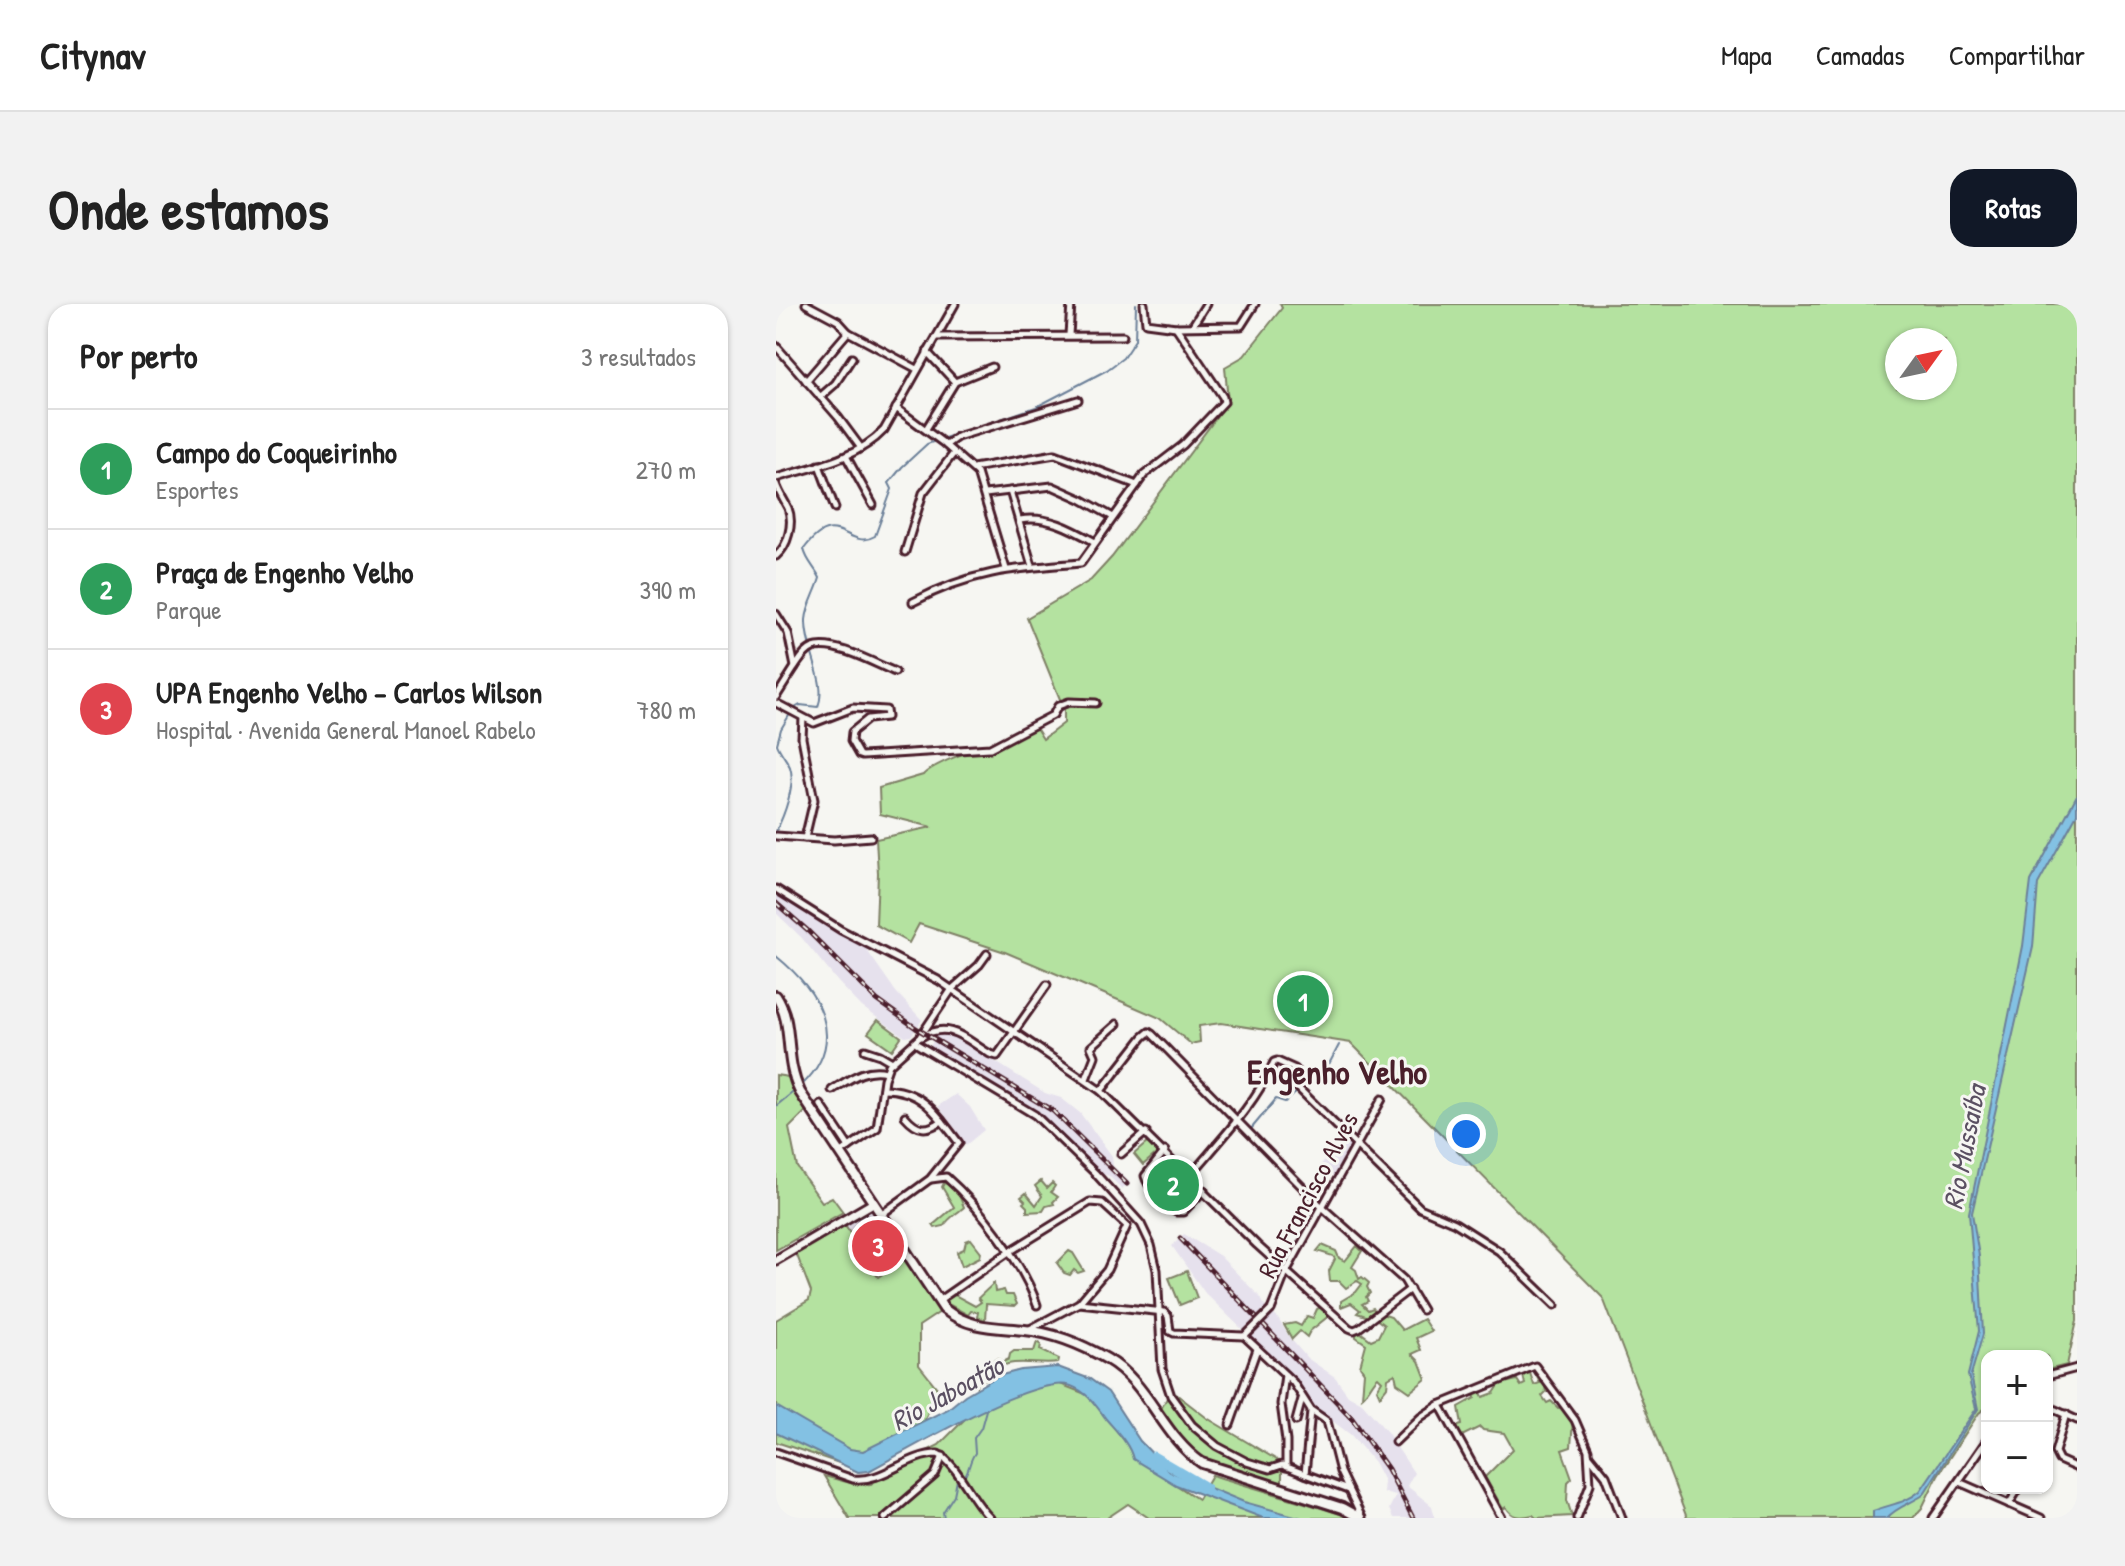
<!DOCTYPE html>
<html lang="pt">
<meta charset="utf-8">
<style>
:root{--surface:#fff;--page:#f2f2f2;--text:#222;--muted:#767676;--line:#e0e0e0;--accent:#111827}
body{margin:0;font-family:"Patrick Hand",sans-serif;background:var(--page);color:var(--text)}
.controls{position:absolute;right:24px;bottom:24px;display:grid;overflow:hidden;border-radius:16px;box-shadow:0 2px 6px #0004}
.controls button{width:72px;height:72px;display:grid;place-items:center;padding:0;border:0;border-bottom:2px solid var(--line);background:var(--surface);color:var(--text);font:40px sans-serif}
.compass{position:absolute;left:1109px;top:24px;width:72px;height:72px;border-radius:50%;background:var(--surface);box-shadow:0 2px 6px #0004;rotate:57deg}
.you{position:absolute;left:690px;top:830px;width:28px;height:28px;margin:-20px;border:6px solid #fff;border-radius:50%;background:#1a73e8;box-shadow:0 0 0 12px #1a73e833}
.badge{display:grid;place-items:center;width:52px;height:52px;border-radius:50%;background:var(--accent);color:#fff;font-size:26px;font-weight:700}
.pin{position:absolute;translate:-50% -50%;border:4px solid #fff;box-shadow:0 2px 8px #0006}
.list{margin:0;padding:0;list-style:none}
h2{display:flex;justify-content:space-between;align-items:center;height:104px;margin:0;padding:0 32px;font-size:34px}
h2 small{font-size:26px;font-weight:400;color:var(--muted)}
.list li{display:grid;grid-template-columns:52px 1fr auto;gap:24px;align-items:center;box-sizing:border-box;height:120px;padding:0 32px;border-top:2px solid var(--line)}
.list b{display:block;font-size:30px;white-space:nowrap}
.list p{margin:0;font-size:26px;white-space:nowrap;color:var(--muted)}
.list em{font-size:26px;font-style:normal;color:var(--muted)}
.map{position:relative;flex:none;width:1301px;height:1214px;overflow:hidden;border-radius:24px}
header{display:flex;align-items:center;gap:48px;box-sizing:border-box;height:112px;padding:0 40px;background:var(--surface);border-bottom:2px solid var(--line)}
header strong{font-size:38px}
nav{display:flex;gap:44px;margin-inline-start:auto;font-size:28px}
.intro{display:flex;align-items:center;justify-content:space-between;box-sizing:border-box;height:192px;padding:0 48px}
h1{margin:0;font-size:56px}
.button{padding:20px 36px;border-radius:24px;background:var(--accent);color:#fff;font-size:28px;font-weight:700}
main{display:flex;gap:48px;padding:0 48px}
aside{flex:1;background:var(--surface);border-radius:24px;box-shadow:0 2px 6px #0004}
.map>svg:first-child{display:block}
.built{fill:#e6e1ed}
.green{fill:#b4e2a0;stroke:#7f8066;stroke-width:2;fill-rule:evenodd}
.water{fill:#83c1e3;stroke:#6c8099;stroke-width:2}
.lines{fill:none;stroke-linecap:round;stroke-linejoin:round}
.stream{stroke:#6c8099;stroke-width:2}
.river{stroke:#83c1e3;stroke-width:9}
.minor-casing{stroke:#4a1f2b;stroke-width:11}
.secondary-casing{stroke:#4a1f2b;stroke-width:13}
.primary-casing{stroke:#4a1f2b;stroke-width:14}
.minor{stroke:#f6f6f2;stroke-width:5}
.secondary{stroke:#f6f6f2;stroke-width:7}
.primary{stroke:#f6f6f2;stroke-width:8}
.rail-casing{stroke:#4a1f2b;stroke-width:5}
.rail{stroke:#f6f6f2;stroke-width:2;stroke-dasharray:6;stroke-linecap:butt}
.minor-bridge-casing{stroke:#4a1f2b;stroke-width:11;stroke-linecap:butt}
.minor-bridge{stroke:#f6f6f2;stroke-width:5}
.labels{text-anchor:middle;stroke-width:6;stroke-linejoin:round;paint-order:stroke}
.street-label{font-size:26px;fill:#4a1f2b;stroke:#f6f6f2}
.water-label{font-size:28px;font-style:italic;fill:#5b5062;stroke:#f6f6f2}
.district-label{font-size:34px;font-weight:bold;fill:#4a1f2b;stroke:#f6f6f2}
</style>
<header>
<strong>Citynav</strong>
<nav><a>Mapa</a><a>Camadas</a><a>Compartilhar</a></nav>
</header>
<div class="intro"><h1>Onde estamos</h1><a class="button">Rotas</a></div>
<main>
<aside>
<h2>Por perto<small>3 resultados</small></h2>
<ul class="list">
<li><span class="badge" style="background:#2e9e5b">1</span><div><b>Campo do Coqueirinho</b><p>Esportes</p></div><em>270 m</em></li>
<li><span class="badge" style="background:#2e9e5b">2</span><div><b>Praça de Engenho Velho</b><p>Parque</p></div><em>390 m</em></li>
<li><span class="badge" style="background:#e0444e">3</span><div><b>UPA Engenho Velho – Carlos Wilson</b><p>Hospital · Avenida General Manoel Rabelo</p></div><em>780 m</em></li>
</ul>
</aside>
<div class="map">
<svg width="1301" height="1214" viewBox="0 0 1301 1214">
<rect width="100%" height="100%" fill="#f6f6f2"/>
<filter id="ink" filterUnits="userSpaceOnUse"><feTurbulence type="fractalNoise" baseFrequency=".0125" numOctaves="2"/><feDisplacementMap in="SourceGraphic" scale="16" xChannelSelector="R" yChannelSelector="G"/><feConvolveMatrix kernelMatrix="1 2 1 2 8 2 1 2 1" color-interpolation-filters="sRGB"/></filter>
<g filter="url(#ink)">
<g class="built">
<polygon points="0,589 90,645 120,688 146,716 135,732 129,733 86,703 62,678 25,633 0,609"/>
<polygon points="162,728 177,731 269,789 285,794 304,809 336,852 337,862 353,878 346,885 333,872 324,869 257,806 154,743"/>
<polygon points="180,790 194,803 208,826 190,841 162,802"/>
<polygon points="566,834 575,840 558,872 544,862"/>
<polygon points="95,907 101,911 130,954 102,972 68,919 88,908"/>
<polygon points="408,930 444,952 485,994 491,1007 501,1013 514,1034 531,1054 559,1073 572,1091 586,1099 611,1128 638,1169 631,1182 656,1202 659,1214 617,1214 613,1205 620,1191 607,1188 608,1177 598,1158 575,1131 534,1100 517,1075 429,989 396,942"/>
</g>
<g class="green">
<path d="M 504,0 L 1301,0 L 1301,1017 L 1291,1061 L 1271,1066 L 1271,1052 L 1211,1052 L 1211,1103 L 1203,1109 L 1162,1171 L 1146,1204 L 1137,1214 L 911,1214 L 827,994 L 575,739 L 445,719 L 423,722 L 424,738 L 415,740 L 384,714 L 347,698 L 229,648 L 143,620 L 133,639 L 100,621 L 102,569 L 100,535 L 156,523 L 104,510 L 103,484 L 147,471 C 161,455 237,433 260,424 L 267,435 L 288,419 L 288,405 L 251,314 L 315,276 L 336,253 L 452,98 L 449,63 L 468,52 L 506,4 ZM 1121,36 L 1169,36 L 1169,84 L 1121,84 Z"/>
<polygon points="102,716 125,733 116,746 92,729"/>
<polygon points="0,771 12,773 30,807 13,824 21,863 46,898 56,893 67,908 0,946"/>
<polygon points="372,838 381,849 367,861 358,850"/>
<polygon points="390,852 425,887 406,907 402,908 370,874 371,870"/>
<polygon points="265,877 271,884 276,879 279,882 275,888 282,893 277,898 278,900 270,902 267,907 251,908 251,903 247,899 249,897 245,893 250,889 260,901 266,892 259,882"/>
<path d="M 168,879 C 181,882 184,894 188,903 C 182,909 172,914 168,922 L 159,924 L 157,921 L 178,903 L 166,883 Z"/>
<polygon points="68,919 102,973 130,954 164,1008 143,1022 143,1061 161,1084 141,1137 66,1160 0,1138 0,1016 33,996 35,988 19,946"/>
<polygon points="195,935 205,948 204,953 186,962 181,948 188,945 190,937"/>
<polygon points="546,941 560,947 563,954 569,957 581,942 586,947 576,963 580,966 583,975 586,973 593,979 591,983 594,989 590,993 592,997 586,1000 592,1006 597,1004 599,1007 593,1013 581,1009 584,1006 575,999 565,1003 565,997 580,988 586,980 581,977 570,984 563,977 554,977 553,967 559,955 557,952 541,947"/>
<polygon points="293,947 297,949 308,967 302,969 298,966 294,971 288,969 281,959"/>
<polygon points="411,967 421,994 404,1001 393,974"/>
<polygon points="218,979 219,988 228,986 230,991 237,991 241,1000 239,1002 210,1000 209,1016 201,1013 202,1008 195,1007 192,1011 172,1000 170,995 179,991 199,1002 205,998 202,994"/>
<polygon points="545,1003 554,1011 534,1027 531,1033 524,1027 516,1035 508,1021 519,1019 525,1022 531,1012 537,1014 541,1005"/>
<path d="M 603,1009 L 615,1013 L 626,1026 L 647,1015 L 655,1027 L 640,1034 L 645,1046 L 636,1050 L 643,1057 L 650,1075 L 634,1088 L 621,1079 L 619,1070 L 612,1074 L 611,1083 L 604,1092 L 601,1085 L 606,1077 L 602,1073 C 595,1079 594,1087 586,1093 L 588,1068 L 584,1062 L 590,1040 L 580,1033 L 580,1030 L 584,1028 L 595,1036 L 602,1033 L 608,1021 L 599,1014 Z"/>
<path d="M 261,1038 L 265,1040 L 264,1046 L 283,1055 L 282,1059 C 259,1063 226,1049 211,1075 L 201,1077 L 200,1082 L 193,1073 L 222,1054 L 227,1058 L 233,1055 L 234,1050 L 238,1047 L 258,1047 Z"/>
<path d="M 757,1065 L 768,1078 L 770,1088 L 766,1092 L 771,1099 L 775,1097 L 782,1104 L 788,1103 L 797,1116 L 795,1143 L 786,1146 L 796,1174 L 792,1178 L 791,1196 L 796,1212 L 760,1214 L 757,1211 C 744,1214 737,1214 730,1203 L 727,1205 L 709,1173 L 737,1145 L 728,1129 L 707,1126 L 704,1123 L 684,1133 L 678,1123 L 686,1121 L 683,1103 L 699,1094 L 698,1088 L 703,1084 L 707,1093 L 718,1089 L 724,1080 L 741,1076 L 745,1082 L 749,1080 L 746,1067 L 753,1066 L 758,1081 L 764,1079 Z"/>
<path d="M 274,1076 L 312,1091 L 356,1146 L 391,1175 L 422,1195 L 436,1171 C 483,1186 530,1198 576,1214 L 373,1214 L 352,1200 L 331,1214 L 73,1214 L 48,1172 L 82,1181 L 95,1180 L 113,1166 L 163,1141 L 208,1096 Z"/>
<path d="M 400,1090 L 431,1114 L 506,1159 L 506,1178 C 488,1180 431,1157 416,1146 C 403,1136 393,1119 385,1105 L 391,1094 Z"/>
</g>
<g class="water">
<path d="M 1301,491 L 1301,510 L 1262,580 L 1257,643 L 1196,909 L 1203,952 L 1207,1030 L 1195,1071 L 1202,1105 L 1147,1191 C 1136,1199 1120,1203 1111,1214 L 1097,1214 L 1097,1207 C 1114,1200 1129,1200 1144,1187 L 1200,1105 L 1192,1071 L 1203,1027 L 1193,909 L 1247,642 L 1255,577 Z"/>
<path d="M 282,1063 L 314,1075 L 332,1088 L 364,1137 L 393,1167 L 468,1198 L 526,1214 L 487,1214 L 400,1181 L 357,1155 C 353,1139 341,1128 330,1115 C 320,1101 311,1088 295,1082 C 260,1069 129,1148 93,1167 L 82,1168 L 0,1129 L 0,1102 L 74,1145 L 87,1147 L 172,1105 L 189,1091 L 222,1072 L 245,1066 Z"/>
</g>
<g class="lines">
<g class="stream">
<path d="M 17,405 L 24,401 L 42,403 C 52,378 29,346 30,316 C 31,302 40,288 44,274 C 39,264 30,256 28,245 C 61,200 72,248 99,232 L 116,185 L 113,179 L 126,163 L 151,140 L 260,103 L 331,66 L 347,54 L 359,36 L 360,0"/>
<path d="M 0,527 C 8,512 20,480 14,463 C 11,456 4,448 1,440 L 5,425 L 14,410"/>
<path d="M 0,652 C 42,686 74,735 26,781"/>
<polyline points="0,802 21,785"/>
<polyline points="470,831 500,795 509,798 552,762 563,741"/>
<polyline points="396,899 413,876"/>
<path d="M 188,1173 C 194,1165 193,1157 199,1149 L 198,1134 L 205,1124 L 210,1106"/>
<polyline points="168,1214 167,1208 178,1191 181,1176"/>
</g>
<polyline class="river" points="377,1152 430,1183"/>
<defs>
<g id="minor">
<polyline points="30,0 62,17 72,28 141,65"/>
<polyline points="368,0 370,19 400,23 465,22 479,0"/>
<polyline points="417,21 430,0"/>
<polyline points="293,31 295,0"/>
<polyline points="161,33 347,32"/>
<polyline points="0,42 62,113 85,144"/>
<polyline points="30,77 72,28"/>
<polyline points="179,78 216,63"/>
<polyline points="44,93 59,80 76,54"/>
<polyline points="120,104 166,138 201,169 230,265"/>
<polyline points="150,125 179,78 151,48"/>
<polyline points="170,141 181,133 302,96"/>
<polyline points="70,152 97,201"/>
<polyline points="43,161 59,204"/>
<polyline points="197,164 279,150 361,181"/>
<path d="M 0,174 C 37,163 81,155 108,126 L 179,0"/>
<path d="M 0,180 C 3,189 8,196 12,204 C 18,219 12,242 0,252"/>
<polyline points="234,187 256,262"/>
<polyline points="209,190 276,182 305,195 337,213"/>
<path d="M 244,216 C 271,211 296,225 319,238"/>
<polyline points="129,248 147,189 178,149"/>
<path d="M 137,298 C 197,266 240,264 305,259 L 368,171 L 407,141 L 448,98 L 447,93 L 400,23"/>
<polyline points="0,310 12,329 19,363 0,393"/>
<path d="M 19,363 C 24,356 29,347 37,344 C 57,336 100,360 119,368"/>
<polyline points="0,399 38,419 77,404 110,406 111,413 92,415 76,428 75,437 83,451 86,452 214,444 277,411 282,402 293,398 320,399"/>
<polyline points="27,414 26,434 38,496 29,534"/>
<polyline points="0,532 58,536 95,533"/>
<polyline points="0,585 65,626 162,676 325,787 481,941 573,1024 578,1026 583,1024 634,985"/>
<path d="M 145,733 C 174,716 189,735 214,750 L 221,752 L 271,681"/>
<polyline points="139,739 259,811 319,869 365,920 375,941 381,966 386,1065 395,1092 416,1121 441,1142 471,1158 494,1165 506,1161 529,1170"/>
<polyline points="89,746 104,751 116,758"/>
<polyline points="310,775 319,752 315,743 341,720"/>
<path d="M 56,786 C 74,775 89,763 110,768"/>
<polyline points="325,787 367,733 373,728 376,730 546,903 628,976 646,1006"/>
<polyline points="45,801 73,843"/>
<path d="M 129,812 C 142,827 151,827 166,817"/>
<path d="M 389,847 L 369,872 C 373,886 389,898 400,908 L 407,908 L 428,886"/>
<polyline points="64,849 101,824 108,775 113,761 144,733 176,685 203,661 211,650"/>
<polyline points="345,850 370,828"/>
<path d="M 414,872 C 444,836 479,801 498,758 L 501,757 L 519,765 L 515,777 L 644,904 L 679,919 L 723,947 L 779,1001"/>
<path d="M 155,875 L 170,873 C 203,902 248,960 261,1001"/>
<path d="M 106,910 L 154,875 L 183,839 C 161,810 146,785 107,785"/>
<polyline points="162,997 233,948 314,898 326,899 351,922 331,966 303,999 252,1026"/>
<polyline points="303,999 388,1008 392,1012 394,1027 398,1029 468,1032"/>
<polyline points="495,1006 510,968 606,795"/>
<polyline points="468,1032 517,1078 535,1106 551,1117 564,1168 586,1214"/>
<polyline points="509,1071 505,1100 510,1137 510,1163"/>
<polyline points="1271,1072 1301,1064"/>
<polyline points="664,1101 726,1214"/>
<polyline points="1271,1102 1301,1116"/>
<polyline points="535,1107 529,1170 572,1186"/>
<polyline points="1290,1110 1279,1148 1283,1156 1301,1164"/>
<polyline points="520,1117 526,1095"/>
<polyline points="454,1121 481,1045"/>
<polyline points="619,1138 645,1113 663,1101 759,1062 799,1116 812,1146 814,1180 801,1214"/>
<path d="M 0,1148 L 77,1175 C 107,1179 131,1150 162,1150 C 181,1159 195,1196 214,1214"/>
<polyline points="813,1151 830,1172 846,1214"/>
<polyline points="1183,1178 1265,1214"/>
<polyline points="1233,1200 1243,1184"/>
<polyline points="109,1214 159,1171 167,1152"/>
<polyline points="1157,1214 1211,1136"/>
</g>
<polyline id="secondary" points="0,956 97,899"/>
<path id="primary" d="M 0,692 C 19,721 7,753 24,788 L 168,1005 C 194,1025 218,1023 249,1026 C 277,1029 307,1041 331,1055 C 373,1079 386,1132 426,1159 L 566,1204 L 584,1214"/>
</defs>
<use href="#minor" class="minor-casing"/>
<use href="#secondary" class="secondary-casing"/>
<use href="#primary" class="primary-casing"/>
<use href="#minor" class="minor"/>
<use href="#secondary" class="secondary"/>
<use href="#primary" class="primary"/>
<defs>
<g id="rail">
<polyline points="0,599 32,627 101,696 140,724 277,807 351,880"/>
<polyline points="404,934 575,1113 612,1165 637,1214"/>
</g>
</defs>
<use href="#rail" class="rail-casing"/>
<use href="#rail" class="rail"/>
<defs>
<polyline id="minor-bridge" points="471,1030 495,1006"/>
</defs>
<use href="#minor-bridge" class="minor-bridge-casing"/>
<use href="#minor-bridge" class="minor-bridge"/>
</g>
</g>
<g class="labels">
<g class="street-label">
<text transform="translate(532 891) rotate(-62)" y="9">Rua Francisco Alves</text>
</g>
<g class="water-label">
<text transform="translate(1188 843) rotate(-79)" y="10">Rio Mussaíba</text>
<text transform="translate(171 1089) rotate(-29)" y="10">Rio Jaboatão</text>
</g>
<g class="district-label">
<text x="561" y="780">Engenho Velho</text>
</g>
</g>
</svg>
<div class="controls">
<button>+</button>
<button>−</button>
</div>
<svg class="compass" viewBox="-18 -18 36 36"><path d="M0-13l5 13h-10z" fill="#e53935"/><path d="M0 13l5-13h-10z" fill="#767676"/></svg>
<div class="you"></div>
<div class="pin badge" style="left:527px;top:697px;background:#2e9e5b">1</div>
<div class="pin badge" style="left:397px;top:881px;background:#2e9e5b">2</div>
<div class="pin badge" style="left:102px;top:942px;background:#e0444e">3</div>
</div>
</main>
